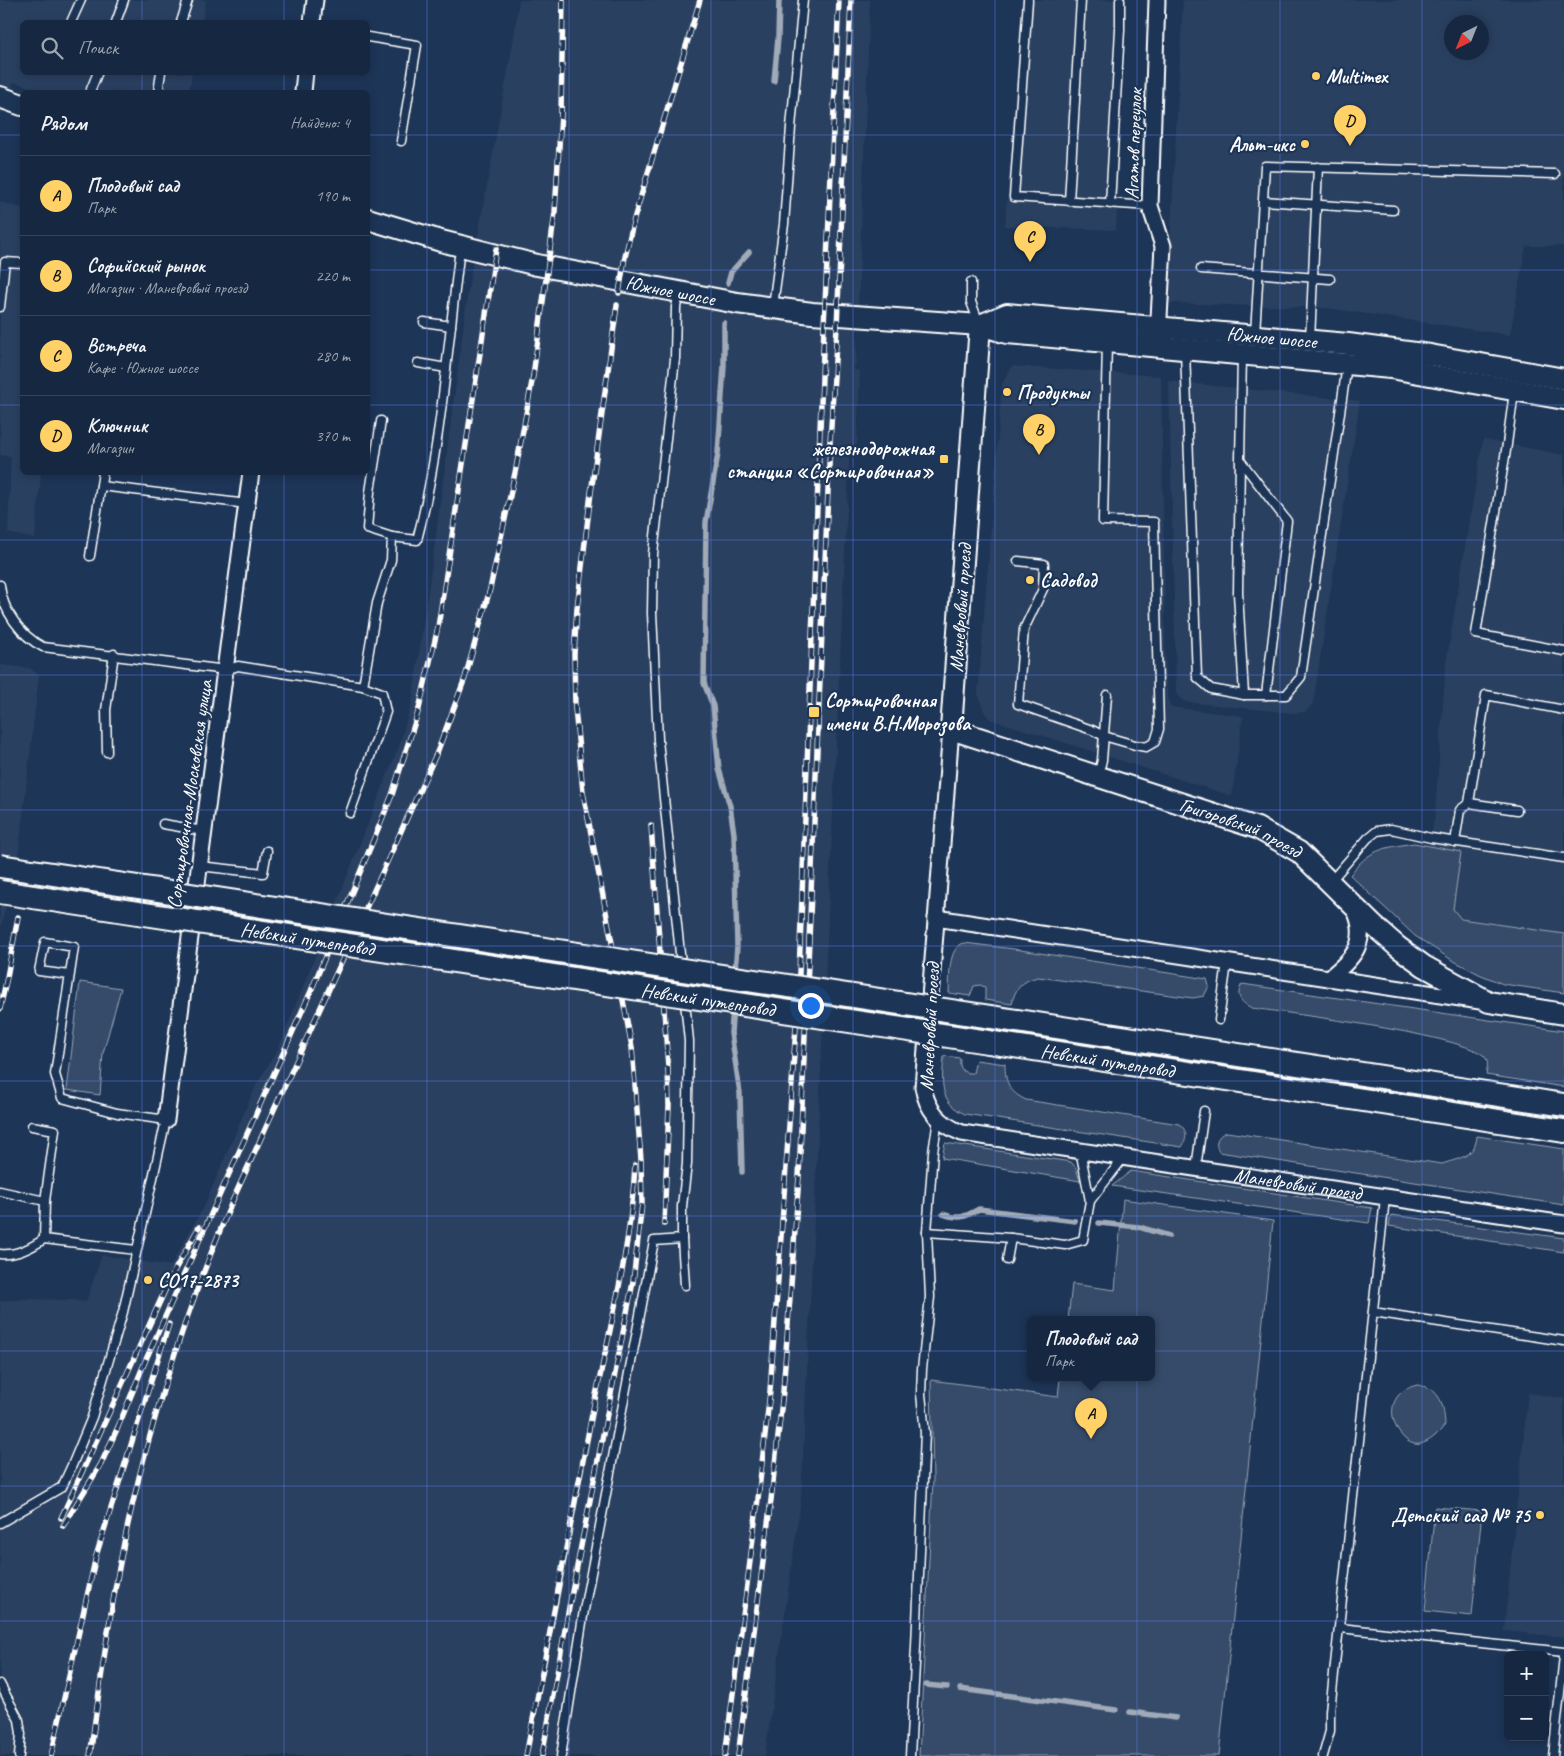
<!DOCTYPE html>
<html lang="ru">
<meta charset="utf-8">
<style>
:root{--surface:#162841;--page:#23344c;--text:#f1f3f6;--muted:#9ea6b1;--line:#35445a;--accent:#ffd166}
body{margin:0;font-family:Caveat,sans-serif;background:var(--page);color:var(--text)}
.controls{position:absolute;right:15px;bottom:15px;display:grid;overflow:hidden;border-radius:8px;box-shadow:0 2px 8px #0003}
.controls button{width:45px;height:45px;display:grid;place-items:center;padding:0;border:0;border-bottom:1px solid var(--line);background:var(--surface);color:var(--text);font:25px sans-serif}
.compass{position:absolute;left:1444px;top:15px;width:45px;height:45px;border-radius:50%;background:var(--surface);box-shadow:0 2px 8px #0003;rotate:223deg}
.you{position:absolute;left:810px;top:1005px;width:18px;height:18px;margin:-12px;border:4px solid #fff;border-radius:50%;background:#1a73e8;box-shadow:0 0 0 8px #1a73e833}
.badge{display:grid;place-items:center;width:32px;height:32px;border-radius:50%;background:var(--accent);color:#111;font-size:16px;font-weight:700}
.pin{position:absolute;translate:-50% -41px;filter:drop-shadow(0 1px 2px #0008)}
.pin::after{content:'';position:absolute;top:26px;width:18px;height:15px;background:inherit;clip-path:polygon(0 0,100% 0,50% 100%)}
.popup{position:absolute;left:1027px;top:1316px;width:128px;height:65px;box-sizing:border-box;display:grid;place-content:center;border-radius:8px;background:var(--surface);filter:drop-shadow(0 1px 4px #0005);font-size:16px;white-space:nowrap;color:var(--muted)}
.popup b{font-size:19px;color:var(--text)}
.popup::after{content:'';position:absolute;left:50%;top:100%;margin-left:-10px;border:10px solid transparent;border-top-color:var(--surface)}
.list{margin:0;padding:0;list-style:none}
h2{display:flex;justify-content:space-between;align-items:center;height:65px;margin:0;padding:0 20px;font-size:21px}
h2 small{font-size:16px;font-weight:400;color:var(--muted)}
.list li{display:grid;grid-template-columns:32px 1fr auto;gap:15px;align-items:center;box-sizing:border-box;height:80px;padding:0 20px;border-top:1px solid var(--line)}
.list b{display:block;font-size:19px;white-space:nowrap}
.list p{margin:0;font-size:16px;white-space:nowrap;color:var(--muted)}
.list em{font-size:16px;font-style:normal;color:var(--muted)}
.icon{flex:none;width:28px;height:28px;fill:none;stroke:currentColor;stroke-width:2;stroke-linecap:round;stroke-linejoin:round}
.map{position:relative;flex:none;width:1564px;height:1756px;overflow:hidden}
.search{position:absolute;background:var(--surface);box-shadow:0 2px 8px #0003;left:20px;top:20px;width:350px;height:55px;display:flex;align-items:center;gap:12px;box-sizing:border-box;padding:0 18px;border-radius:8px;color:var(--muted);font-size:19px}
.panel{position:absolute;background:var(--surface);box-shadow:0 2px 8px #0003;left:20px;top:90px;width:350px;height:385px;border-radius:8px}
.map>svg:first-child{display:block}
.built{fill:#2a4161;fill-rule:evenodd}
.green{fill:#364b69;stroke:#9aa5b4}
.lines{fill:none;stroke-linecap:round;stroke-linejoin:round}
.stream{stroke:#a0aab8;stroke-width:5.5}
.lane-casing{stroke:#fff;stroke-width:11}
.street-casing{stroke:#fff;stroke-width:19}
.secondary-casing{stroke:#fff;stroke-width:24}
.primary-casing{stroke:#fff;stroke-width:26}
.lane{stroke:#1d3557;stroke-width:8}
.street{stroke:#1d3557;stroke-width:15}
.secondary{stroke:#1d3557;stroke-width:20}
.primary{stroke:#1d3557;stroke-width:22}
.rail-casing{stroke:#fff;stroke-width:5.5}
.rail{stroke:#1d3557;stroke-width:4;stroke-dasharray:11;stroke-linecap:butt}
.primary-bridge-casing{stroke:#fff;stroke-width:26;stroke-linecap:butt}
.primary-bridge{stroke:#1d3557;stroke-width:22}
.grid{fill:none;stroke:#567ae2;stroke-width:1;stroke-opacity:0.55}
.poi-dot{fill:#ffd166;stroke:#1d3557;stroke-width:2}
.labels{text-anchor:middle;stroke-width:4.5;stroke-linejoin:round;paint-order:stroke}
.poi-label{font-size:20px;font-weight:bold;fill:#fff;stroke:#1d3557;text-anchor:start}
.street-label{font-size:20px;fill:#fff;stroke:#1d3557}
</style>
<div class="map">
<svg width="1564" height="1756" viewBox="0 0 1564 1756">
<rect width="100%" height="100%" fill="#1d3557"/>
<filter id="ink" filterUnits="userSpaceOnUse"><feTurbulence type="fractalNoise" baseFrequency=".02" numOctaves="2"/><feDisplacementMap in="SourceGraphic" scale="10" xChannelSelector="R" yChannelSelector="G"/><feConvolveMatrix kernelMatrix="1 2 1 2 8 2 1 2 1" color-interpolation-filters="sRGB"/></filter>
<g filter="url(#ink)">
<g class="built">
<polygon points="0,0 206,0 202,22 22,22 22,72 192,73 189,92 45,92 14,82 0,118"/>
<polygon points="519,0 870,0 856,361 854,370 860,371 857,445 850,445 801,1499 765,1756 0,1756 0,1301 26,1299 73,1300 86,1302 102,1255 171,1266 205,1204 256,1085 279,1047 399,746 412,702 434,550 469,284 514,37"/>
<polygon points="1022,0 1126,0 1116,230 1005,226"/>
<path d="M 1183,0 L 1564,0 L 1564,246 L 1526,246 L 1510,335 L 1327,308 L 1167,303 ZM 1452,22 L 1482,22 L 1482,52 L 1452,52 Z"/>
<polygon points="0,202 22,208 22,472 41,473 35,539 8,533 11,457 0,455"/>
<polygon points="1012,366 1161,376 1166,685 1170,707 1243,716 1232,796 990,719 984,712 978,693 1002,384"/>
<polygon points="1169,381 1360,401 1318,672 1314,699 1312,705 1305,712 1293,713 1187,702 1183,701 1177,694 1176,690"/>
<polygon points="1483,439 1564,455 1564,935 1460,919 1452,909 1429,852 1435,814 1446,663"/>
<polygon points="0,665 29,668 39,675 19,850 0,931"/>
<polygon points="1528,1393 1564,1398 1564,1637 1504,1631"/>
</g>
<g class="green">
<path d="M 1414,843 L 1461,852 L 1453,909 L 1461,919 L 1564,934 L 1564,993 L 1503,984 L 1479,974 L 1452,960 L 1415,936 L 1350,875 C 1369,849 1383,848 1414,843 Z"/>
<path d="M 964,943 L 1014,949 L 1207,979 L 1209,986 L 1204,996 L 1193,998 L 1038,977 C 1023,980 1014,989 1012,1004 L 985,1000 L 985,987 L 980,985 L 974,986 L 970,996 L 949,993 C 950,978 947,948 964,943 Z"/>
<polygon points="80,982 121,988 103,1053 100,1095 67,1090"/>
<path d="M 1242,984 L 1564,1031 L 1564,1087 L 1486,1075 C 1487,1069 1489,1062 1485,1057 C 1469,1036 1288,1013 1252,1008 C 1241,1003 1235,996 1242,984 Z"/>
<path d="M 944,1056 L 960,1058 C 959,1068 962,1074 973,1073 L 976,1060 L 1005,1064 C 1005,1082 1009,1092 1026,1100 L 1179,1124 C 1188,1130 1187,1139 1182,1147 L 965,1114 C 938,1102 942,1081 944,1056 Z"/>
<path d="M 1227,1132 L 1442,1164 C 1460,1158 1475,1157 1477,1136 L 1564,1149 L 1564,1205 L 1219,1152 C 1214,1143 1217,1135 1227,1132 Z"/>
<polygon points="945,1143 1071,1162 1076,1168 1080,1181 942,1158"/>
<polygon points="1131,1171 1372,1208 1369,1223 1112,1186"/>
<polygon points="1123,1199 1273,1221 1219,1756 919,1756 933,1480 931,1380 1058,1397 1060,1378 1151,1378 1151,1320 1068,1320 1072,1284 1115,1290"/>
<polygon points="1391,1215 1564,1238 1564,1252 1389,1226"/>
<path d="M 1417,1385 C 1441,1388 1444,1405 1445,1425 C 1439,1433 1430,1442 1420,1444 C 1399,1449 1372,1396 1417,1385 Z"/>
<polygon points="1435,1507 1482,1511 1472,1616 1425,1611"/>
</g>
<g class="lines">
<g class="stream">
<polyline points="774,81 778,38 779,0"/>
<polyline points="728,283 731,272 749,252"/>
<polyline points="724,323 724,366 718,454 706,522 704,683 713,706 719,769 730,806 734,834 737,946 735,973"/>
<polyline points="733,1007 731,1033 740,1093 742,1172"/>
<path d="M 943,1214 C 959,1220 965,1217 979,1209 L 1075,1221"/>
<polyline points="1099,1223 1139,1227 1169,1236"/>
<polyline points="926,1685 947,1687"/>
<polyline points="960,1689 1116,1710"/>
<polyline points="1130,1712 1176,1718"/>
</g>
<defs>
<g id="lane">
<polyline points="1028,0 1014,197 1150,206"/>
<polyline points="71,22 81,0"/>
<polyline points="116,22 124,0"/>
<polyline points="181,22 188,0"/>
<polyline points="368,37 417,45 401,141"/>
<polyline points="161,72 159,86 161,92"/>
<polyline points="91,89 98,72"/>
<polyline points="1069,201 1081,0"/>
<polyline points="1263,201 1393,210"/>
<polyline points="1110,204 1120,30 1120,0"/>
<polyline points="1201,269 1330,279"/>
<polyline points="971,282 971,302 979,323"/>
<polyline points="773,306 784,224 791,127 803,0"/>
<polyline points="0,307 5,262 22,263"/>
<polyline points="424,322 451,326"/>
<polyline points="1255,334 1265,166 1555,174"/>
<polyline points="1310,340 1318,167"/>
<polyline points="1185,351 1197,677 1211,689 1244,695 1286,695 1301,677 1347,365"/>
<polyline points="1242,355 1240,460 1287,521 1266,695"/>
<polyline points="418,363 446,368"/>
<polyline points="1514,392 1507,444 1476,634 1564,651"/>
<path d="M 381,421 L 370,492 L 367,529 L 392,537 L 417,540 C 441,449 447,350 459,257"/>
<polyline points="1240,460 1238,593 1244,695"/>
<polyline points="101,486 247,504"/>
<polyline points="90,556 103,472"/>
<polyline points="1018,561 1044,564 1043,589 1024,629 1018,704 1092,730 1104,736 1135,745 1146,747 1155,742 1159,729 1154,522 1103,521 1107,343"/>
<path d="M 0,585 C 2,610 21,636 43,647 L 226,670 L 238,666 L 363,686 L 377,603 L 391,560 L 392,537"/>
<polyline points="107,752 106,710 114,654"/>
<polyline points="1098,776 1102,760 1107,695"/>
<polyline points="1469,803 1517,810"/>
<polyline points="350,813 386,712 382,693 363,686"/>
<polyline points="163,824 203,831"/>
<polyline points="1455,842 1460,810 1469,803 1486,695 1564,710"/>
<polyline points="199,866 263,873 267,851"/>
<polyline points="1330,882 1368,838 1377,831 1391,829 1431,838 1564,858"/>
<polyline points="1219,1020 1227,963"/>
<polyline points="32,1126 55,1130 45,1201 44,1239 136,1250"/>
<polyline points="1196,1168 1204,1111"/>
<polyline points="0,1191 45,1201"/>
<polyline points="1090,1201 1124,1157"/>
<polyline points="927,1232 1011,1238 1007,1260"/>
<polyline points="1011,1238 1065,1245 1083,1240 1090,1201 1080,1150"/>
<polyline points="682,1239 685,1285"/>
<path d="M 0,1254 C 16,1256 31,1248 44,1239"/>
<polyline points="1373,1312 1564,1341"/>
<polyline points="0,1523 62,1487 73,1463 92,1417 123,1312 166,1120 117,1113 62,1098 55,1074 74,947 45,942 39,971 69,975"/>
<polyline points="1340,1628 1564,1652"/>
<polyline points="0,1684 19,1720 21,1734 19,1756"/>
<polyline points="561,1756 584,1610 654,1241 682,1239 682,1206 687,1164 689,1041 658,740 652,613 653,554 675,359 676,307 679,293"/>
<polyline points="910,1756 916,1646 925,1433 921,1394 922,1369 930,1297 927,1232 933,1152 938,1119"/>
<polyline points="1323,1756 1330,1731 1330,1711 1385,1198"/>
<polyline points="1553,1756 1564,1656"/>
</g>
<g id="street">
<polyline points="1157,0 1150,206 1163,246 1158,336"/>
<polyline points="312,22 315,0"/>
<polyline points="303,92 305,72"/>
<path id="s1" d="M 951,729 L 923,1087 C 927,1111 941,1125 962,1133 L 1564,1224"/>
<polyline points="936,918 1480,1001"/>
<path d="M 1329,978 C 1354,958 1370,941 1354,908"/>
<polyline points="166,1120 251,472"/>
</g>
<g id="secondary">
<polyline points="0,97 22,105"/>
<path id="s2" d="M 368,219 L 441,241 L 537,265 L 737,303 L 812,313 L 980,325 L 1007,333 L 1391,368 L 1564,399"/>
<path id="s3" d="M 980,325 L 951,729 L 1257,828 L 1299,852 L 1374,926 L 1398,947 L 1424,966 L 1489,1002 L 1564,1014"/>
<path id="s4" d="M 980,325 L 1007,314 L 1348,344 L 1430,355 L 1564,379"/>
</g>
<g id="primary">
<polyline points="991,1017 1564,1105"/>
<path id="s5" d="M 988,1042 L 1564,1131"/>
</g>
</defs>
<use href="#lane" class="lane-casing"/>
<use href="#street" class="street-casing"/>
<use href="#secondary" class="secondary-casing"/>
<use href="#primary" class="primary-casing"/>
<use href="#lane" class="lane"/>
<use href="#street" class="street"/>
<use href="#secondary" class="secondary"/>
<use href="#primary" class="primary"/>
<defs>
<g id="rail">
<polyline points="619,293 625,257 634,219 700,0"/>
<polyline points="651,825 668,1067 669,1106 664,1224"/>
<polyline points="0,1009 7,977 18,917"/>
<polyline points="61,1518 173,1273 199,1227"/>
<polyline points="63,1526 101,1464 118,1427 147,1357 311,991 392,795 419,709 438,627 496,249"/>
<polyline points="51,1756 96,1556 169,1324"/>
<path d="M 90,1756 C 102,1671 113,1586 133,1502 C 157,1400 190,1301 231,1204 L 438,750 L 465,678 L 490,589 L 516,468 L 533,376 L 555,212 L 561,114 L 563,0"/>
<path d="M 526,1756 C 547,1642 569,1528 592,1414 C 609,1332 631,1249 635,1165"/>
<polyline points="542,1756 570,1602 633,1282 642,1204 641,1160 632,1047 583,792 575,708 574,654 577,608 591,493 617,305"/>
<polyline points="725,1756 758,1499 770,1391 798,999 824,326 839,0"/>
<polyline points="738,1756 771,1500 783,1391 799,1177 830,443 837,327 851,0"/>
</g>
</defs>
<use href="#rail" class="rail-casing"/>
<use href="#rail" class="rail"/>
<defs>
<g id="primary-bridge">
<polyline points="0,866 991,1017"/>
<path id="s6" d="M 0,892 L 988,1042"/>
</g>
</defs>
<use href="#primary-bridge" class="primary-bridge-casing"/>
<use href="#primary-bridge" class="primary-bridge"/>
</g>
</g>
<path class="grid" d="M 142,0 L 142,22M 284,0 L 284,22M 427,0 L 427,1756M 569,0 L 569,1756M 711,0 L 711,1756M 853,0 L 853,1756M 995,0 L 995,1756M 1137,0 L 1137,1756M 1280,0 L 1280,1756M 1422,0 L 1422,1756M 142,72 L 142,92M 284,72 L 284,92M 0,135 L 22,135M 368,135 L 1564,135M 0,270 L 22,270M 368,270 L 1564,270M 0,405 L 22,405M 368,405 L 1564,405M 142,472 L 142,1756M 284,472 L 284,1756M 0,540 L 1564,540M 0,675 L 1564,675M 0,810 L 1564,810M 0,946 L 1564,946M 0,1081 L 1564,1081M 0,1216 L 1564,1216M 0,1351 L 1564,1351M 0,1486 L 1564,1486M 0,1621 L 1564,1621"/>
<g class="poi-dot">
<circle cx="1316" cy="76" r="5"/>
<circle cx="1305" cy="144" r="5"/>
<circle cx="1007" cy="392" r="5"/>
<rect x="939" y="454" width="10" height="10" rx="2.5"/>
<circle cx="1030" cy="580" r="5"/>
<rect x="808" y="706" width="12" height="12" rx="2.5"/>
<circle cx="148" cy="1280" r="5"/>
<circle cx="1540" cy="1515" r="5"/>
</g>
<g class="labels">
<g class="poi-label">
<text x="1326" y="83">Multimex</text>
<text x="1295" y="151" text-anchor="end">Альт-икс</text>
<text x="1017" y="399">Продукты</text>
<text x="934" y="455" text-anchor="end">железнодорожная<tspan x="934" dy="23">станция «Сортировочная»</tspan></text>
<text x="1040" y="587">Садовод</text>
<text x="825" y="707">Сортировочная<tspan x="825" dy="23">имени В.Н.Морозова</tspan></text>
<text x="158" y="1287">СО17-2873</text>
<text x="1530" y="1522" text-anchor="end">Детский сад № 75</text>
</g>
<g class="street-label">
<text transform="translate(1133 144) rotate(-88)" y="7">Агатов переулок</text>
<text dy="7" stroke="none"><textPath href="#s2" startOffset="311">Южное шоссе</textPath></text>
<text dy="7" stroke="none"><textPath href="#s4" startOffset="295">Южное шоссе</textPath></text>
<text transform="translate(960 608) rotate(-86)" y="7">Маневровый проезд</text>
<text transform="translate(189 794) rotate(-82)" y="7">Сортировочная-Московская улица</text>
<text dy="7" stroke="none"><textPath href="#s3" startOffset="711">Григоровский проезд</textPath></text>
<text dy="7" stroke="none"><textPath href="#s6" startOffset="311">Невский путепровод</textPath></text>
<text dy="7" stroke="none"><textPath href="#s6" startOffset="716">Невский путепровод</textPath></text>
<text transform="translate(929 1027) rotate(-87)" y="7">Маневровый проезд</text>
<text dy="7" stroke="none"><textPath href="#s5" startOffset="121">Невский путепровод</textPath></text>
<text dy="7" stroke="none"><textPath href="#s1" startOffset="762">Маневровый проезд</textPath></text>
</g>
</g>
</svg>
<div class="controls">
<button>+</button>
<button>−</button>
</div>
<svg class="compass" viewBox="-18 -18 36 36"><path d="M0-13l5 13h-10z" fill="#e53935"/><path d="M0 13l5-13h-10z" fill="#9ea6b1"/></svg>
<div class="you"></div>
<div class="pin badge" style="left:1091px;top:1439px">A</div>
<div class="popup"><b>Плодовый сад</b>Парк</div>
<div class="pin badge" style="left:1039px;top:455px">B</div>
<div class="pin badge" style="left:1030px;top:262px">C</div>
<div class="pin badge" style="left:1350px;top:146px">D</div>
<div class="search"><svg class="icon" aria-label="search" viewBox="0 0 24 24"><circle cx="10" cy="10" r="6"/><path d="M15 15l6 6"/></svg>Поиск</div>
<section class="panel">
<h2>Рядом<small>Найдено: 4</small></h2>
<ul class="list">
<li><span class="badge">A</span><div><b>Плодовый сад</b><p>Парк</p></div><em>190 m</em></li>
<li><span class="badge">B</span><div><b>Софийский рынок</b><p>Магазин · Маневровый проезд</p></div><em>220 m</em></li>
<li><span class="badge">C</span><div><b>Встреча</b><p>Кафе · Южное шоссе</p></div><em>280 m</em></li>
<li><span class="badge">D</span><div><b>Ключник</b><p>Магазин</p></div><em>370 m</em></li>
</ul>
</section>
</div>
